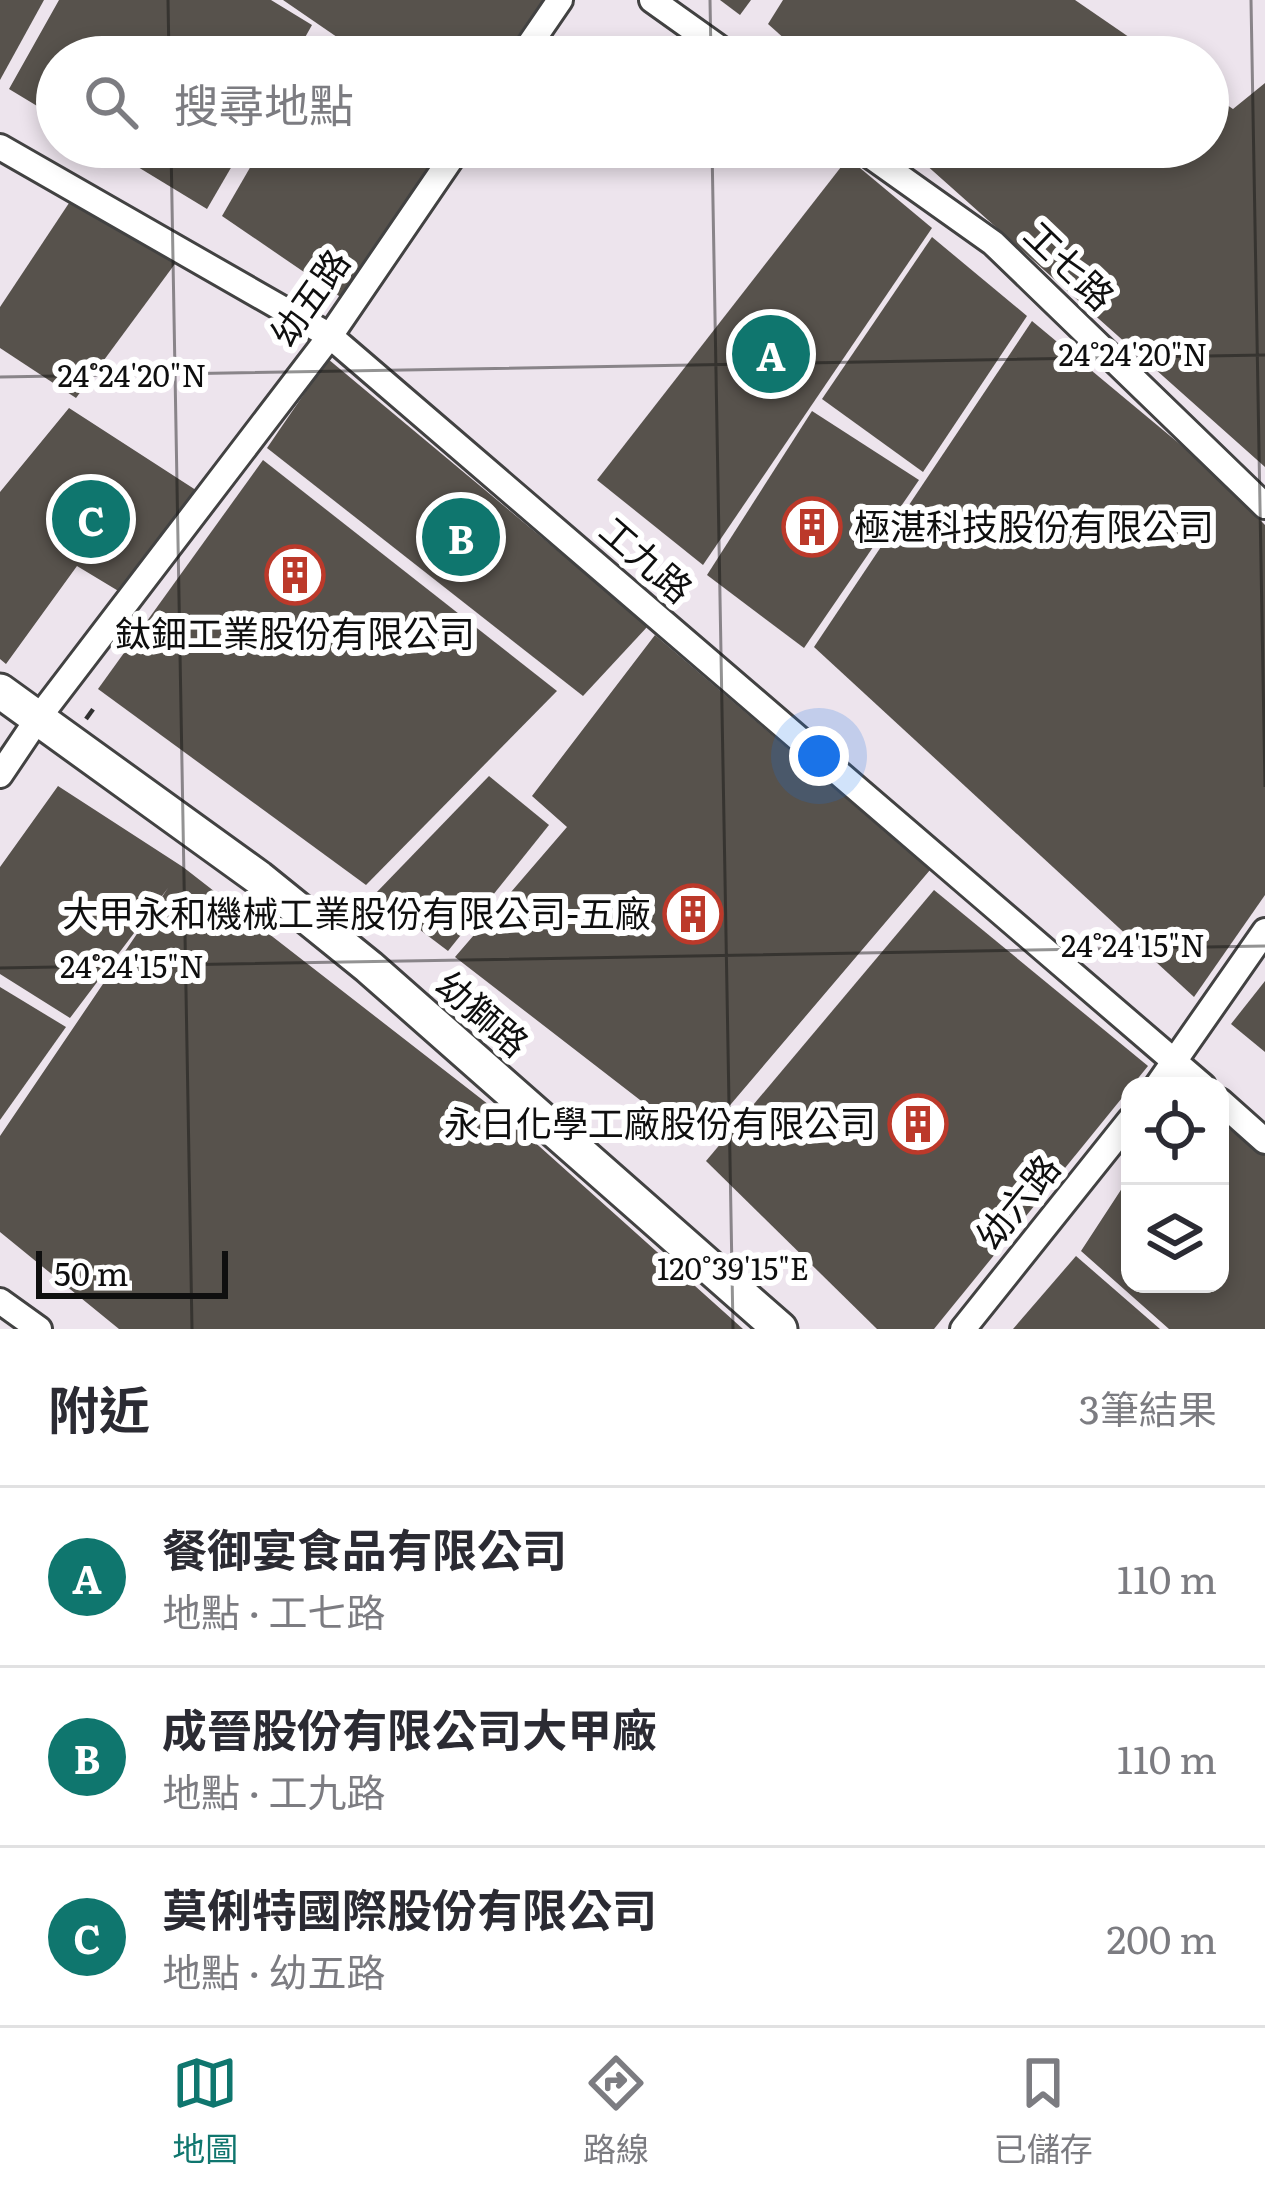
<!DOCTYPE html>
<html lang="zh-TW">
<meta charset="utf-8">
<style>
:root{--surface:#fff;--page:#f2f2f3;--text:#2b2b33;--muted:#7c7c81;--line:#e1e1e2;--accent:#0f766e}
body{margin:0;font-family:Literata,"Noto Sans TC",serif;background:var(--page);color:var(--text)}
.controls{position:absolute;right:36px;bottom:36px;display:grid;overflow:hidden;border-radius:24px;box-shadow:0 6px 18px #0003}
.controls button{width:108px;height:108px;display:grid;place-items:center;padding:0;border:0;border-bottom:3px solid var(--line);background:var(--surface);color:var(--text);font:60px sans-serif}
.scale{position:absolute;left:36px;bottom:30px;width:192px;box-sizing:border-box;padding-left:12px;border:6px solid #0f0f0f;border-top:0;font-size:33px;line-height:42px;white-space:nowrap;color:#0f0f0f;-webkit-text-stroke:9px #fff;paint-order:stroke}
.you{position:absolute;left:819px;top:756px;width:42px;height:42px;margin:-30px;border:9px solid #fff;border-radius:50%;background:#1a73e8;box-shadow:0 0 0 18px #1a73e833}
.badge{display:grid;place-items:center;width:78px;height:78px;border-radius:50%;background:var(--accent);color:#fff;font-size:39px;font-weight:700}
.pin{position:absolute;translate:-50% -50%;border:6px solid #fff;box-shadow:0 3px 12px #0006}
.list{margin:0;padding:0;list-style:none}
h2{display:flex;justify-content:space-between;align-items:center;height:156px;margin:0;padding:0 48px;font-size:51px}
h2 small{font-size:39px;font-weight:400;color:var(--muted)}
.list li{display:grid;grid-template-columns:78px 1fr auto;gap:36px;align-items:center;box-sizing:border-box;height:180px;padding:0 48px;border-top:3px solid var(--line)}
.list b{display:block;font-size:45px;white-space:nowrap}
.list p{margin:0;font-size:39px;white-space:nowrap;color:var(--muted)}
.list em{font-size:39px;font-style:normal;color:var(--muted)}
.icon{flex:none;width:66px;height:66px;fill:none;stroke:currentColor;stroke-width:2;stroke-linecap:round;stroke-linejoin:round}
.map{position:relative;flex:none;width:1265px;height:1329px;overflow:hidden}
.search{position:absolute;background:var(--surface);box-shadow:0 6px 18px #0003;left:36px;right:36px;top:36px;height:132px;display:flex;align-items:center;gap:30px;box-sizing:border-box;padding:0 42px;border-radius:66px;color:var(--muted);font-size:45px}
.sheet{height:696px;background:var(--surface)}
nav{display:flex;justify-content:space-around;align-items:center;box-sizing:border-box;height:168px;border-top:3px solid var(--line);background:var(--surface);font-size:33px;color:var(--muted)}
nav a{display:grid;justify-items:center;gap:6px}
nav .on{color:var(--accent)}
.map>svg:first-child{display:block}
.industrial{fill:#ede4ed;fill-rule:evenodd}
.building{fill:#57524c}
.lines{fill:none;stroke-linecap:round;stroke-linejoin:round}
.minor-casing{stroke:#424242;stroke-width:30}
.tertiary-casing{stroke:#424242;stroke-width:39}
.path{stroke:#313131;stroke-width:4.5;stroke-dasharray:12 6;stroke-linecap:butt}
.minor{stroke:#fff;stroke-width:24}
.tertiary{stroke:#fff;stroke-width:33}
.ticks{fill:none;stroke:#0f0f0f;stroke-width:3;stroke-opacity:0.45}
.labels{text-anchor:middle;stroke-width:12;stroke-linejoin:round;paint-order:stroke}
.street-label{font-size:36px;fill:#0f0f0f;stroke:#fff}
.poi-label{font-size:36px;fill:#0f0f0f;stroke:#fff;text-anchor:end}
.ticks-label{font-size:30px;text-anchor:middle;fill:#0f0f0f;stroke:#fff;stroke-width:12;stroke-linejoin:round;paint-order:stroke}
</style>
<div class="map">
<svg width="1265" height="1329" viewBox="0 0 1265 1329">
<rect width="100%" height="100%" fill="#fffef2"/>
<path class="industrial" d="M 0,0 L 1265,0 L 1265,1329 L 0,1329 ZM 57,57 L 1208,57 L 1208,147 L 57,147 ZM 1130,1086 L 1220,1086 L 1220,1284 L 1130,1284 Z"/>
<g class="building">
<polygon points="0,0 44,0 0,80"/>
<polygon points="59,0 271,0 312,25 294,57 57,57 57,118 9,89"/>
<polygon points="283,0 543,0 503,57 366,57"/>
<polygon points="720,0 751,0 740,15"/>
<polygon points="783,0 1075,0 1158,57 805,57 768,24"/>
<polygon points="323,40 349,57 313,57"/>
<polygon points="1265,83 1265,467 906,147 1208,147 1208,92 1233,109"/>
<polygon points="105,147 243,147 207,209"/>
<polygon points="262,147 446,147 342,298 222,216"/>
<polygon points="848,158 932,228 703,565 597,480"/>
<polygon points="73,197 180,257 76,398 0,348 0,307"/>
<polygon points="932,237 1027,316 923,472 822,399"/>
<polygon points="1032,321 1211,470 1265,525 1265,895 1194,997 814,647"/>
<polygon points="328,359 648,626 583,696 267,448"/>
<polygon points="69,408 202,494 125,595 77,566 6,664 0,659 0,492"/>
<polygon points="812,411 919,480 804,648 707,575"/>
<polygon points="263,460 557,691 366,885 98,689"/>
<polygon points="655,635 930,870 697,1144 455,957 567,827 532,796"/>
<polygon points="489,776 549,825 448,951 374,895"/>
<polygon points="58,786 183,867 520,1129 743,1329 119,1329 0,1232 0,1136 168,888 70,1018 0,974 0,867"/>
<polygon points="934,890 1148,1066 934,1329 877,1329 706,1161"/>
<polygon points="1265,981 1265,1052 1231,1024"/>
<polygon points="0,987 66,1027 0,1120"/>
<polygon points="1220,1122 1265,1156 1265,1329 1169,1329 1081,1251 1130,1176 1130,1284 1220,1284"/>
<polygon points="1076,1256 1160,1329 1013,1329"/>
</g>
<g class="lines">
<defs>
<g id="minor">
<polyline points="652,0 732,57"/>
<polyline points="521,57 560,0"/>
<polyline points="0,147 330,336 1203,1086"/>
<polyline points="858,147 993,243 1265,506"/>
<polyline points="0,775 39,717 330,336 459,147"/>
<polyline points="1157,1086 1265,931"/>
<polyline points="1220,1101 1265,1141"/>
<polyline points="0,1301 39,1329"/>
<polyline points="963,1329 1130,1120"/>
</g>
<polyline id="tertiary" points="0,691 259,878 369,967 780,1329"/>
</defs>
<use href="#minor" class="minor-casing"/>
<use href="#tertiary" class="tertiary-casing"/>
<polyline class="path" points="86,719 94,708"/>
<use href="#minor" class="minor"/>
<use href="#tertiary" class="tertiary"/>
</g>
<path class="ticks" d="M 168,0 L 169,57M 710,0 L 711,57M 1251,0 L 1265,787M 171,147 L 192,1329M 712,147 L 733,1329M 0,377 L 1265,355M 0,968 L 1265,946"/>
<defs>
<symbol id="building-ring" viewBox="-11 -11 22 22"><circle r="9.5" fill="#fff" stroke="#bc392a" stroke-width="1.5"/><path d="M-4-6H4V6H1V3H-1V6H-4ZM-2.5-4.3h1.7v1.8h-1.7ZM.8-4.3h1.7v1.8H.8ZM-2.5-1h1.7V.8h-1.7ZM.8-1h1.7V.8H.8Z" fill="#bc392a"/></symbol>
</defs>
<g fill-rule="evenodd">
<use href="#building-ring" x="779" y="494" width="66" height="66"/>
<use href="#building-ring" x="262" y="542" width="66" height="66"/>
<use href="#building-ring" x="660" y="881" width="66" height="66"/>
<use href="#building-ring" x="885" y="1091" width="66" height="66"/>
</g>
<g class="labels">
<g class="street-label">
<text transform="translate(1069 266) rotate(44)" y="13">工七路</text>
<text transform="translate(310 298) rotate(-55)" y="13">幼五路</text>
<text transform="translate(646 560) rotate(41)" y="13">工九路</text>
<text transform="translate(482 1014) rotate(41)" y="13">幼獅路</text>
<text transform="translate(1018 1202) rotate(-51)" y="13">幼六路</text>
</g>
<g class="poi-label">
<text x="854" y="540" text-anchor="start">極湛科技股份有限公司</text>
<text x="295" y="647" text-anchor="middle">鈦鈿工業股份有限公司</text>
<text x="651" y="927">大甲永和機械工業股份有限公司-五廠</text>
<text x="876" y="1137">永日化學工廠股份有限公司</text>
</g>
</g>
<g class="ticks-label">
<text x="1133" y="366">24°24'20"N</text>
<text x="132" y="387">24°24'20"N</text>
<text x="1133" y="957">24°24'15"N</text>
<text x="132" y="978">24°24'15"N</text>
<text x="733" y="1280">120°39'15"E</text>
</g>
</svg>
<div class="controls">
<button><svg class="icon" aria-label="locate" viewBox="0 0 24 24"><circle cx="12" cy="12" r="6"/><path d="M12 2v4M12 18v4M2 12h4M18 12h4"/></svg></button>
<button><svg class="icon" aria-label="layers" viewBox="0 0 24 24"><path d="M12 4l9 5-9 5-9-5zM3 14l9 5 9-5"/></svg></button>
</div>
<div class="scale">50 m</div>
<div class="you"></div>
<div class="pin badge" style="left:771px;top:354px">A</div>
<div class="pin badge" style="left:461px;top:537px">B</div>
<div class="pin badge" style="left:91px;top:519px">C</div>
<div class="search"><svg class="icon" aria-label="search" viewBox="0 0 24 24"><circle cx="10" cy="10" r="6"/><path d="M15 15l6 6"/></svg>搜尋地點</div>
</div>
<section class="sheet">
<h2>附近<small>3筆結果</small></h2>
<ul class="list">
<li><span class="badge">A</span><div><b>餐御宴食品有限公司</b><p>地點 · 工七路</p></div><em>110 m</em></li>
<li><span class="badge">B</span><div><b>成晉股份有限公司大甲廠</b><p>地點 · 工九路</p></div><em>110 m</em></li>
<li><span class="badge">C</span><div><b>莫俐特國際股份有限公司</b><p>地點 · 幼五路</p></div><em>200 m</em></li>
</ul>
</section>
<nav>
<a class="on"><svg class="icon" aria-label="map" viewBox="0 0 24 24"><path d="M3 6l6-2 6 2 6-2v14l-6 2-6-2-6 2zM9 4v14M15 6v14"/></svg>地圖</a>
<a><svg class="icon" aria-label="directions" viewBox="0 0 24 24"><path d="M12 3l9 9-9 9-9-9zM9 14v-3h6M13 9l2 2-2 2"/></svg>路線</a>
<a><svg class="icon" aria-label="saved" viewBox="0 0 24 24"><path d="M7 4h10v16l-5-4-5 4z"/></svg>已儲存</a>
</nav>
